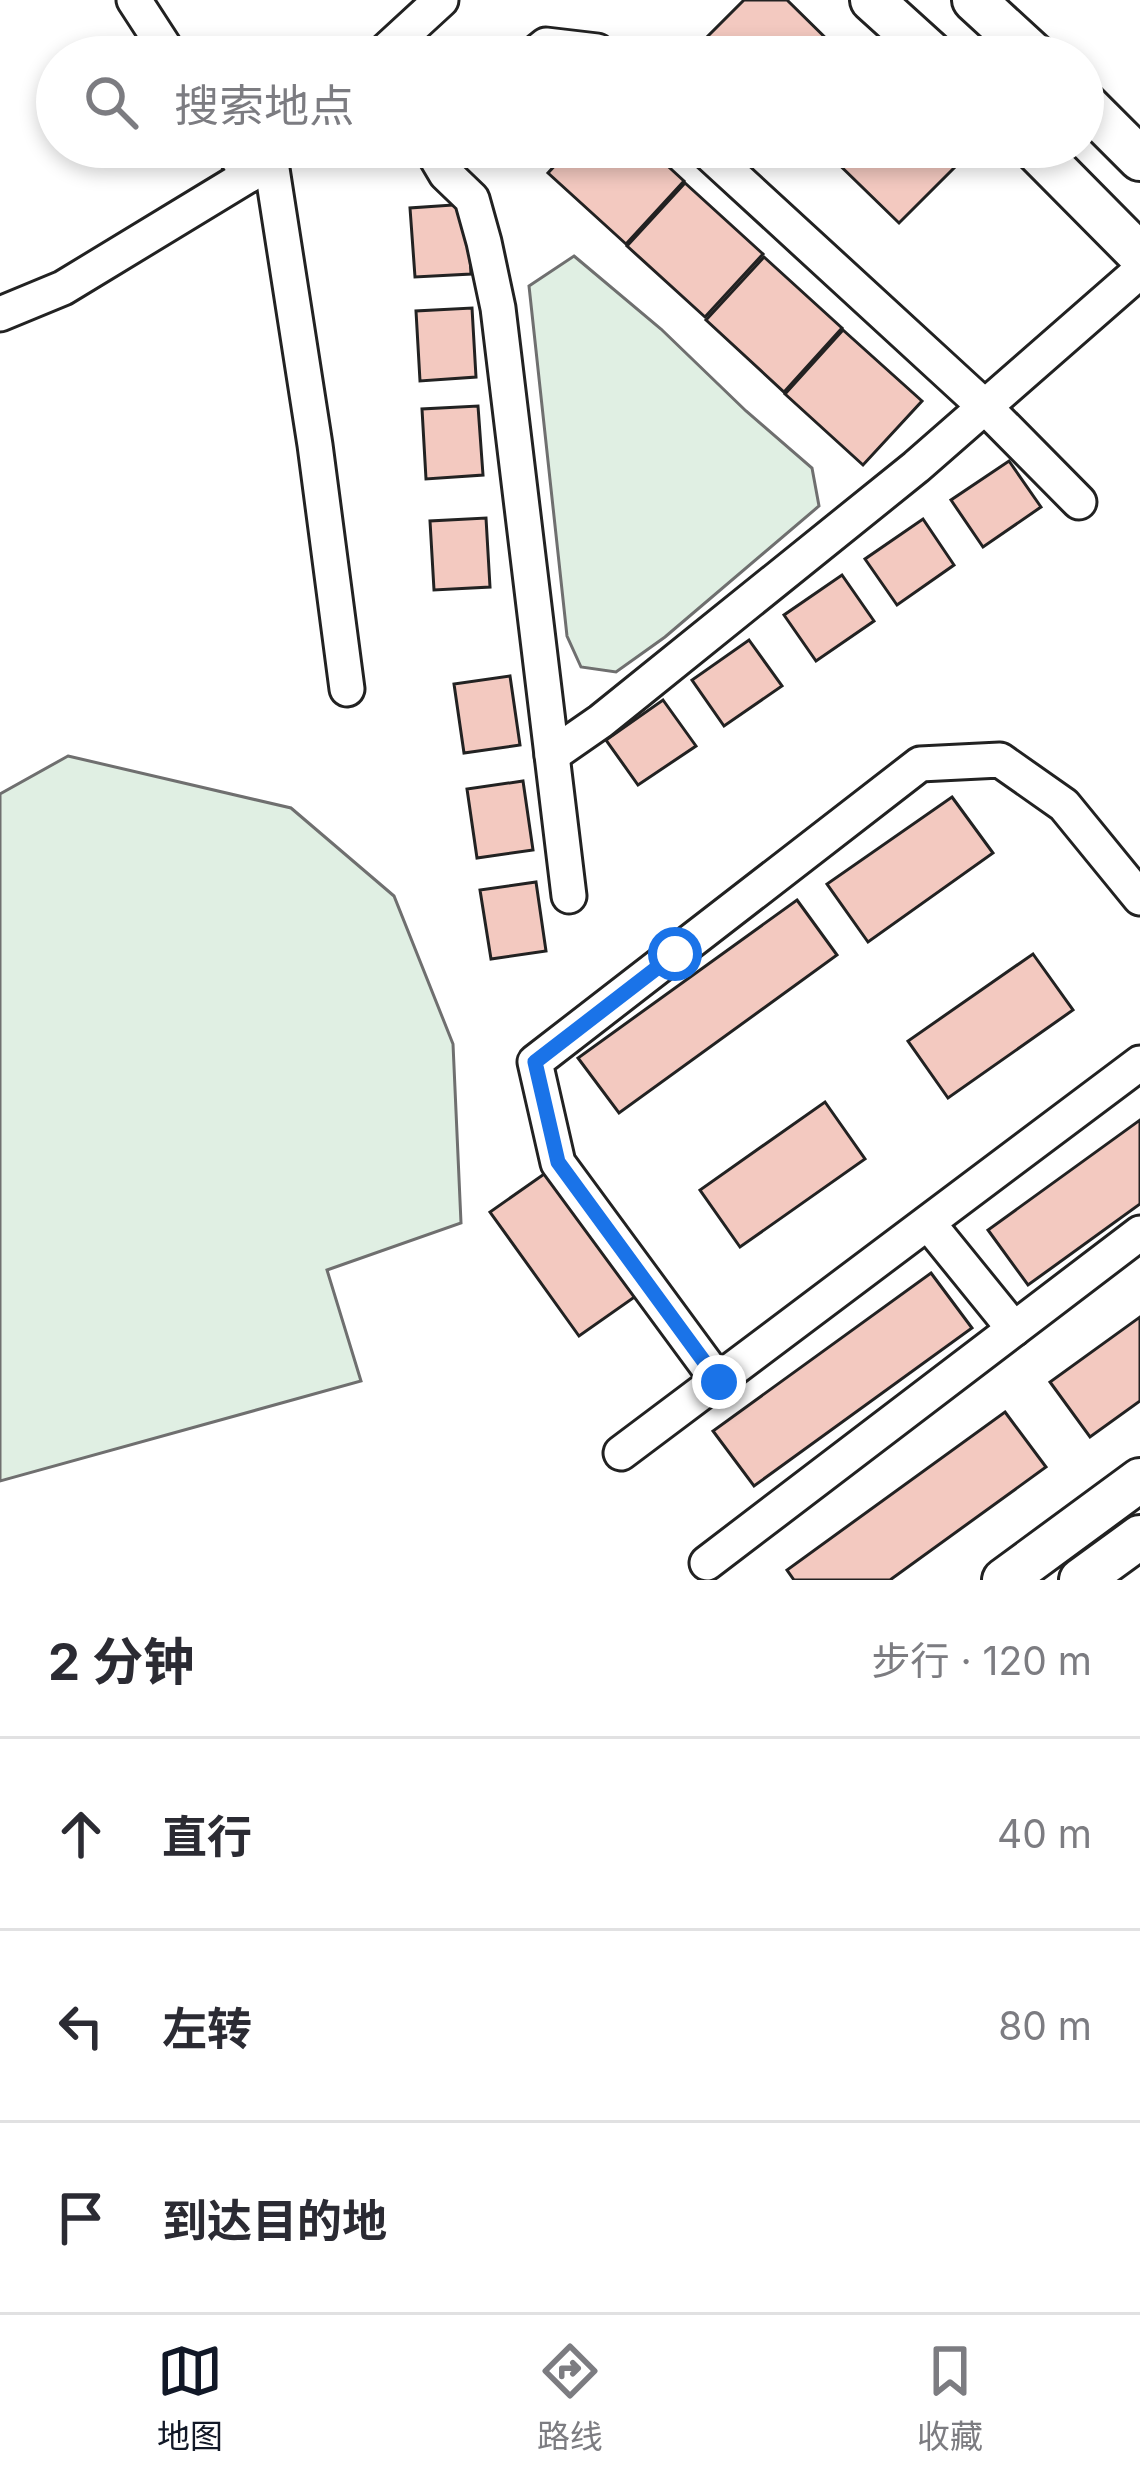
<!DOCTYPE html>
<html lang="zh">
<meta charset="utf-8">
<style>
:root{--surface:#fff;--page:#f2f2f3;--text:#2b2b33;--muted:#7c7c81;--line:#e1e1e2;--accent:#111827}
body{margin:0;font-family:Inter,"Noto Sans SC",sans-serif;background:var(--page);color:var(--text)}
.stop{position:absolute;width:36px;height:36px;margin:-27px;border:9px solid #1a73e8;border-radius:50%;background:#fff}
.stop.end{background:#1a73e8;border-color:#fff;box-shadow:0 3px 12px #0008}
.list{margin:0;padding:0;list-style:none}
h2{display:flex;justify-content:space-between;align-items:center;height:156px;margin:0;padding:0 48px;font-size:51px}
h2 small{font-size:39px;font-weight:400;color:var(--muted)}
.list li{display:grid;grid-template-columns:78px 1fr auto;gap:36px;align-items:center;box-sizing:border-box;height:192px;padding:0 48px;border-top:3px solid var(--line)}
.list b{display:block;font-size:45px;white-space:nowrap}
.list em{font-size:39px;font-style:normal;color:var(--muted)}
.icon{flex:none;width:66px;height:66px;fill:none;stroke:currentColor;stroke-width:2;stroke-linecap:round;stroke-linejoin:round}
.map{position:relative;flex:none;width:1140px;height:1580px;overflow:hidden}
.search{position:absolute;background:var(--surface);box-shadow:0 6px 18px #0003;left:36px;right:36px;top:36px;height:132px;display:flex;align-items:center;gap:30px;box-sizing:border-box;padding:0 42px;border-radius:66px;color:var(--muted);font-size:45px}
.sheet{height:732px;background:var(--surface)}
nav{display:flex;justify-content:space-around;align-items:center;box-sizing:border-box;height:168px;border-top:3px solid var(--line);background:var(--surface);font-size:33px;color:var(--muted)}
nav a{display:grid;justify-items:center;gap:6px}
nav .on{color:var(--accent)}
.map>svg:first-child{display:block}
.green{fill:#e0efe3;stroke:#6f6f6f;stroke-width:3}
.building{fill:#f3c9c0;stroke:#222;stroke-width:3}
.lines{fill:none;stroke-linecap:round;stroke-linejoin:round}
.minor-casing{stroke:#222;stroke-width:39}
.major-casing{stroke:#222;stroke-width:48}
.minor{stroke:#fff;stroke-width:33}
.major{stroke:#fff;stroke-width:42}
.route{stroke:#1a73e8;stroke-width:15}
</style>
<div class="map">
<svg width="1140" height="1580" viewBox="0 0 1140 1580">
<rect width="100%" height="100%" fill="#fff"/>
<g class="green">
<polygon points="574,256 661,329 746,411 812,468 819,506 665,637 616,672 581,667 567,636 529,286"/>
<polygon points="68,756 291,808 394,896 453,1044 461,1223 327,1270 361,1381 0,1481 0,794"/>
</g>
<g class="building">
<polygon points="744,0 787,0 845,57 728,57 707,37"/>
<polygon points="572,147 647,147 684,181 626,244 548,173"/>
<polygon points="821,147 939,147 957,165 899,223"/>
<polygon points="685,183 763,254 705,317 627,246"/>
<polygon points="467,204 471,274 415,277 410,208"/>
<polygon points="764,257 842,328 784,392 706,320"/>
<polygon points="472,308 476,377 420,381 416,311"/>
<polygon points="843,330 922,401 863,465 785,394"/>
<polygon points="478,406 483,475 426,479 422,409"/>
<polygon points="1009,461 1041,507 983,547 951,500"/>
<polygon points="486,518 490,587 434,590 430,521"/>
<polygon points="923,519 954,565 897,605 865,559"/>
<polygon points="842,575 874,621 816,661 784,615"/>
<polygon points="749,640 782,686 724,726 692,680"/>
<polygon points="510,676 520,745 464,753 454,684"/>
<polygon points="663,700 696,746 638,785 606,740"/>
<polygon points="523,781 533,850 477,858 467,789"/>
<polygon points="952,797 993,853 868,942 827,884"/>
<polygon points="536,882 546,951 491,959 480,890"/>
<polygon points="797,900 837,955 619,1113 578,1058"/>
<polygon points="1033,954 1073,1010 948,1098 908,1041"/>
<polygon points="825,1102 865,1159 740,1247 700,1190"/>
<polygon points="1140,1120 1140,1204 1028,1285 988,1230"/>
<polygon points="547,1172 636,1296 579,1336 490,1212"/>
<polygon points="931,1273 972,1328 754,1486 713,1431"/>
<polygon points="1140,1317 1140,1401 1090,1437 1050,1382"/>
<polygon points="1005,1412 1046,1467 890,1580 794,1580 787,1570"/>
</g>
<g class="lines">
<defs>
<g id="minor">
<polyline points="134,0 171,57"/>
<polyline points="379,57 441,0"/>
<polyline points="531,57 546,45 597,51 604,57"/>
<polyline points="230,147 249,175"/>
<polyline points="430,147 446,174 472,199 484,242 498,308 569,896"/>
<polyline points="702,147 985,407 1079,502"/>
<polyline points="270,156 315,445 347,689"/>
<polyline points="0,314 63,288 249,175 280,147"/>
<polyline points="552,755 601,721 916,467 1140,271"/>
<polyline points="928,1223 1014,1329"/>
<polyline points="719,1382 558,1163 535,1062 920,764 1000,760 1064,805 1140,898"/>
<polyline points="621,1453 1140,1063"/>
<polyline points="707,1563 1140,1233"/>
</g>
<g id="major">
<polyline points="872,0 935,57"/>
<polyline points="974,0 1036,57"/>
<polyline points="1083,102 1140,159"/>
<polyline points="1033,147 1140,255"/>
<polyline points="1004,1580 1140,1480"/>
<polyline points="1081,1580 1140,1537"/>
</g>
</defs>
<use href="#minor" class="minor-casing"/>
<use href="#major" class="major-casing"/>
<use href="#minor" class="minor"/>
<use href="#major" class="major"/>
</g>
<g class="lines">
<polyline class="route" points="675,954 535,1062 558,1162 719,1382"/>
</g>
</svg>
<div class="stop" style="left:675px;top:954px"></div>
<div class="stop end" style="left:719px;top:1382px"></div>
<div class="search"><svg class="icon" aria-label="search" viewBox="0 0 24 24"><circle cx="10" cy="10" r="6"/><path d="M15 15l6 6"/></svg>搜索地点</div>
</div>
<section class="sheet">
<h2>2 分钟<small>步行 · 120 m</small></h2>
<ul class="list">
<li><svg class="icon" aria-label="ahead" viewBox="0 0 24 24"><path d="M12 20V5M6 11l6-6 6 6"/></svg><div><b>直行</b></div><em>40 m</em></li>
<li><svg class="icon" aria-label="left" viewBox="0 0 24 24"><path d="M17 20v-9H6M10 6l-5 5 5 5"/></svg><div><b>左转</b></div><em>80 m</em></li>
<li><svg class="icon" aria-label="arrive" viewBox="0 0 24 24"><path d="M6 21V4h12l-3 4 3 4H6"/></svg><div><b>到达目的地</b></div></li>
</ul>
</section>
<nav>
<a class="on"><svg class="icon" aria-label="map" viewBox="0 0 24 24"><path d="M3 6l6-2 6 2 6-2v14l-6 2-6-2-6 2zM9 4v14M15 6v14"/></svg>地图</a>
<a><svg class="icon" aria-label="directions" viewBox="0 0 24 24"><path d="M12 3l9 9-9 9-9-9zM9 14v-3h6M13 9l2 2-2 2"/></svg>路线</a>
<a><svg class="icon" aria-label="saved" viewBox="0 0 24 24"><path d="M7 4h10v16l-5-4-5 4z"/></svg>收藏</a>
</nav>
